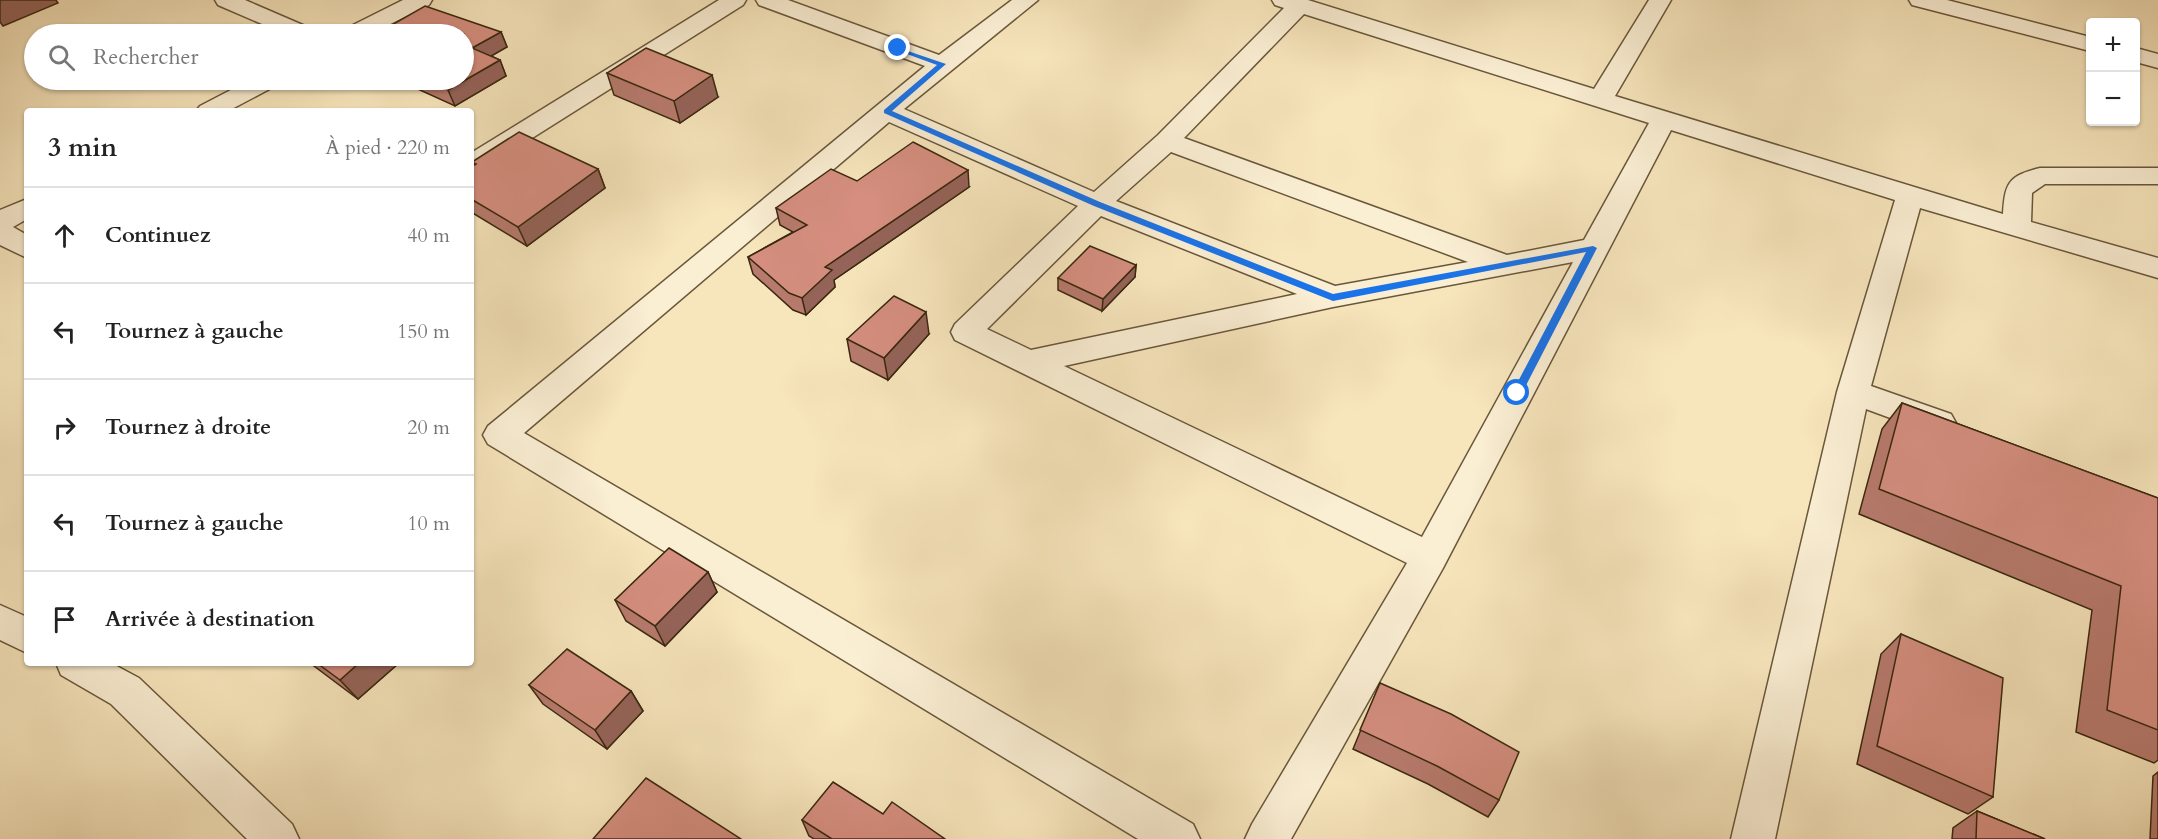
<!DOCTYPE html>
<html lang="fr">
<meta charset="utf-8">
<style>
:root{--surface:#fff;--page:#f2f2f2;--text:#222;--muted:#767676;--line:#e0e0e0}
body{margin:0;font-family:Cardo,serif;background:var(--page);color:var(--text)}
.controls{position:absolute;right:18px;top:18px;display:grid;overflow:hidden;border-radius:6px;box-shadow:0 2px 4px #0004}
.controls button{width:54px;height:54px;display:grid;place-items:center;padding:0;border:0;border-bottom:2px solid var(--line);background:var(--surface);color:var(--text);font:30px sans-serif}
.stop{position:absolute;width:18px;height:18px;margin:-14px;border:4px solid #1a73e8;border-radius:50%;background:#fff}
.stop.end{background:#1a73e8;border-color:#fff;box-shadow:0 2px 6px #0008}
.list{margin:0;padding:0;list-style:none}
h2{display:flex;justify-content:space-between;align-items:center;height:78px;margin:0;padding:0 24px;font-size:26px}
h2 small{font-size:20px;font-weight:400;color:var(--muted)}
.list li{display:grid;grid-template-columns:39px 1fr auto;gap:18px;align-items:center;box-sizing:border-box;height:96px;padding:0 24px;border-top:2px solid var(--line)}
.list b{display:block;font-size:22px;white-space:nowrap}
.list em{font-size:20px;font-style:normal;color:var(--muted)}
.icon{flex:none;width:33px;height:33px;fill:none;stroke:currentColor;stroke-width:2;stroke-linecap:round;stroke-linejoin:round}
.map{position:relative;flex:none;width:2158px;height:839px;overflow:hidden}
.search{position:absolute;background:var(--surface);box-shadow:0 2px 4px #0004;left:24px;top:24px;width:450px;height:66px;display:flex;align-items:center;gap:15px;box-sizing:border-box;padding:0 21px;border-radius:33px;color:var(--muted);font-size:22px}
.panel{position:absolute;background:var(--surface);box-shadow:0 2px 4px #0004;left:24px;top:108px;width:450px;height:558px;border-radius:6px}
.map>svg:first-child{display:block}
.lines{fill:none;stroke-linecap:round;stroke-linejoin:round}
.minor-casing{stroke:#69573a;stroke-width:3}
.minor{fill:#faeed3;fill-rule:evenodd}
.wall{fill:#b77a6d;stroke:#3a280e;stroke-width:1.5}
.shaded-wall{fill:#956359;stroke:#3a280e;stroke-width:1.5}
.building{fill:#d58e7f;stroke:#3a280e;stroke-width:1.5}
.route{fill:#1a73e8}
</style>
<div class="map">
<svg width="2158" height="839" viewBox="0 0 2158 839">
<rect width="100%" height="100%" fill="#f7e5bc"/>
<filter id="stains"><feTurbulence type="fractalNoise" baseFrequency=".00333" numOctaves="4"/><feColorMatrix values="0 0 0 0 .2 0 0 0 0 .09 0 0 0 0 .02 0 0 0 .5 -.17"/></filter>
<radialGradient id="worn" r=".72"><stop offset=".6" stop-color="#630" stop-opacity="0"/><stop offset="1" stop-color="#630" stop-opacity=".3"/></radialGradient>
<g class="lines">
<defs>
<g id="minor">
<polygon points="215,0 245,0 312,29 316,34 285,34 218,5"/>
<polygon points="403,0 432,0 429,5 370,34 341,34 345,29"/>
<polygon points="719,0 746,0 743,5 480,171 471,173 471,153"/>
<path d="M 756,0 L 788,0 L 939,55 L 1012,0 L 1038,0 L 904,109 L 1094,192 L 1158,135 L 1284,8 L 1275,5 L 1272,0 L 1308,0 L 1594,89 L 1649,0 L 1671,0 L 1615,96 L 2003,214 C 2005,183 2008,176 2040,168 L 2158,168 L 2158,184 L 2045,184 L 2032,193 L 2031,222 L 2158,258 L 2158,278 L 1920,208 L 1871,386 L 1951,414 L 1956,423 L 1951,432 L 1939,436 L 1866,409 L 1775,839 L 1731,839 L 1837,392 L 1895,200 L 1671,130 L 1443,568 L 1291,839 L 1245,839 L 1252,824 L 1407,563 L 955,340 L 951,332 L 955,324 L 1078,206 L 889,122 L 524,433 L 1193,824 L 1200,839 L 1138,839 L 488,444 L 483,435 L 488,426 L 925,66 L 759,5 ZM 1304,14 L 1649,123 L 1584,240 L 1507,255 L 1184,138 ZM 1171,152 L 1468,262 L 1335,286 L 1116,201 ZM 1101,216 L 1297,294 L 1031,350 L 987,329 ZM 1573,262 L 1422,537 L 1064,366 L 1333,307 Z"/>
<polygon points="1909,0 1947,0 2090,37 2090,51 1912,5"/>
<polygon points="2136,48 2158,54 2158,68 2136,62"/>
<polygon points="250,80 280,80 277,85 228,111 196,111 200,106"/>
<polygon points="27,199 27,219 13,227 27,235 27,258 0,245 0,210"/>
<polygon points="0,605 27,617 27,653 0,640"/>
<polygon points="56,663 111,663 139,678 292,824 299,839 247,839 111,704 61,675"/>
</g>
</defs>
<use href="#minor" class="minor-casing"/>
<use href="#minor" class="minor"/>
</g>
<g class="wall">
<polygon points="501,32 507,47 491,56 500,60 506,76 455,106 398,80 464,80"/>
<polygon points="607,73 718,97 680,123 614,95"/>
<polygon points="472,162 598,169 605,188 527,246 471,212 471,167 474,165"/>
<polygon points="857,181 969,187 834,280 835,287 806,315 793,310 753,274 748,257 793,232 780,225 776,208"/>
<polygon points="1136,265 1135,277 1102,311 1058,290 1058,278"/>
<polygon points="929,334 888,380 851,361 847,339"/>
<polygon points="1902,403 2158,498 2158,760 2154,763 2076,732 2092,610 1859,514 1882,429"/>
<polygon points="708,572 717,592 665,646 626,621 615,600"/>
<polygon points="1901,634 1993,797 1968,814 1857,764 1881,654"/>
<polygon points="310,663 399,663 358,699"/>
<polygon points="1380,683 1499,800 1488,817 1428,784 1353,749"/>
<polygon points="529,685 631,691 643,711 607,749 543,704"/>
<polygon points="2158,772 2158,839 2150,839 2153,776"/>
<polygon points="1977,811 2045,839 1952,839 1953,828"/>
<polygon points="883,814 945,839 814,839 809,836 802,820"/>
</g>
<g class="shaded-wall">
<polygon points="0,0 56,0 58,3 3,26 0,22"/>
<polygon points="501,32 507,47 479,63 472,48"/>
<polygon points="500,60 506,76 455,106 448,90"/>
<polygon points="712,75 718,97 680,123 674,101"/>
<polygon points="598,169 605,188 527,246 518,227"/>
<polygon points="968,170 969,187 834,280 835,287 806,315 802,298 825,267"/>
<polygon points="1136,265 1135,277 1102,311 1103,299"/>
<polygon points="926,312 929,334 888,380 884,358"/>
<polygon points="708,572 717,592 665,646 655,626"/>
<polygon points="359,663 399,663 358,699 340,680"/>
<polygon points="631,691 643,711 607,749 595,730"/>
</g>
<g class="building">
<polygon points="425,6 501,32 472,48 500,60 448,90 424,80 464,80 464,34 376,34"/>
<polygon points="646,48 712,75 674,101 607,73"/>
<polygon points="519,132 598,169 518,227 471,199 471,167 476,164 472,162"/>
<polygon points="913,142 968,170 825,267 832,270 802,298 789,293 748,257 807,225 776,208 831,169 857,181"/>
<polygon points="1090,246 1136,265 1103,299 1058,278"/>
<polygon points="894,296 926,312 884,358 847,339"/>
<polygon points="1902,403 2158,498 2158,730 2107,710 2121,586 1879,489"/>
<polygon points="669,548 708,572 655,626 615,600"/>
<polygon points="1901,634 2003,678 1993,797 1877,746"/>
<polygon points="567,649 631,691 595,730 529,685"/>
<polygon points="317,663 359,663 340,680"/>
<polygon points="1380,683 1451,714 1519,752 1499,800 1437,766 1360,730"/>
<polygon points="646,778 741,839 593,839"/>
<polygon points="833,782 883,814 892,802 945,839 832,839 802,820"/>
<polygon points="1977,811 2045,839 1976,839"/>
</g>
<polygon class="route" points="896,47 946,64 892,111 1100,202 1333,294 1593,246 1597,248 1522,393 1517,396 1512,393 1586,252 1333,301 1094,206 884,113 884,110 937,65 896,50"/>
<rect width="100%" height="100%" filter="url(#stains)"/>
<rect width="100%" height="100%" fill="url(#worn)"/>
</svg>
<div class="controls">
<button>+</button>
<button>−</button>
</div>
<div class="stop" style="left:1517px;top:393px"></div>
<div class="stop end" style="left:898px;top:48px"></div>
<div class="search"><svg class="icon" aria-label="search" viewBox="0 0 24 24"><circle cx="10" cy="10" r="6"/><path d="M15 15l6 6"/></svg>Rechercher</div>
<section class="panel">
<h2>3 min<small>À pied · 220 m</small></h2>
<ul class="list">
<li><svg class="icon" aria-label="ahead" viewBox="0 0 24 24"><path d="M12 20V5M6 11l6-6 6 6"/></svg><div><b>Continuez</b></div><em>40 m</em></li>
<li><svg class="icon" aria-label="left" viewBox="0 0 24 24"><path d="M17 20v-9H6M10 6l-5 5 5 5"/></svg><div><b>Tournez à gauche</b></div><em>150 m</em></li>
<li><svg class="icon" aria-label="right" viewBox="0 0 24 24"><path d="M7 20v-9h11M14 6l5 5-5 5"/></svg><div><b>Tournez à droite</b></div><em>20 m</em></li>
<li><svg class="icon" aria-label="left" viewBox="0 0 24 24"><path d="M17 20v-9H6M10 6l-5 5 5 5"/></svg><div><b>Tournez à gauche</b></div><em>10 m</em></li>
<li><svg class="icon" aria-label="arrive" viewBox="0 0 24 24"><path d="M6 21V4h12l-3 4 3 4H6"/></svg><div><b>Arrivée à destination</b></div></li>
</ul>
</section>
</div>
